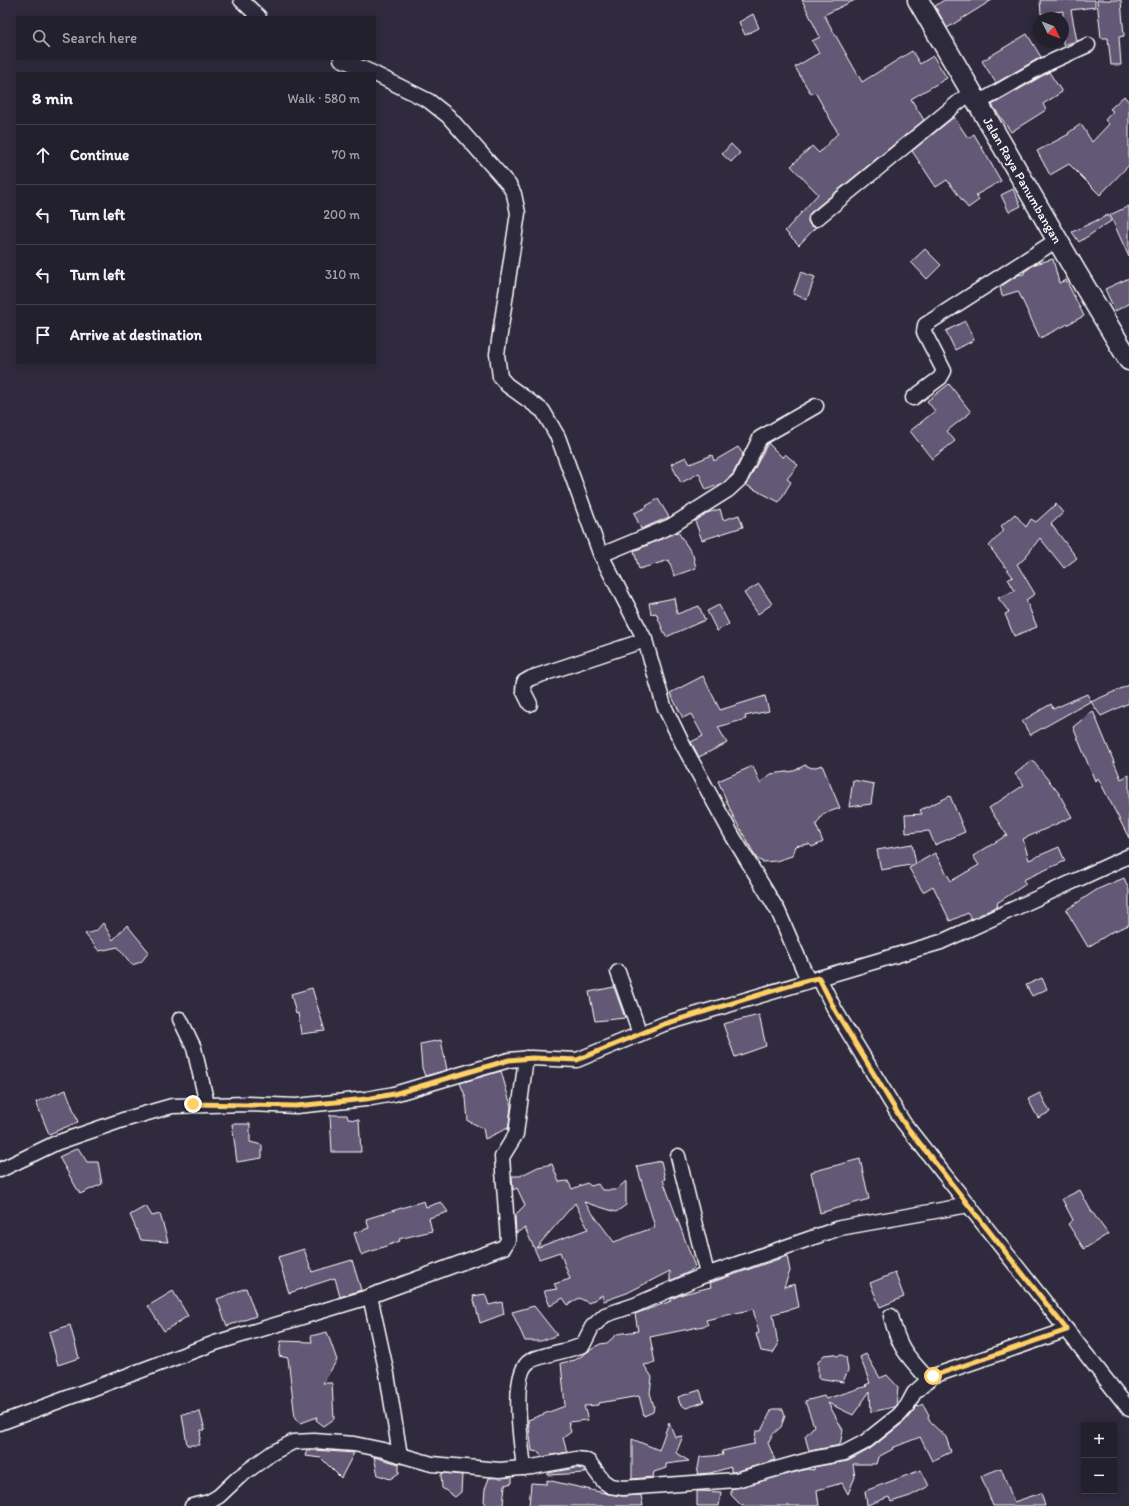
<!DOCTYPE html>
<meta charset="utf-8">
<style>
:root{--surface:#23202e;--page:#2b2836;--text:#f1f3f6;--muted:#a3a3aa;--line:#403e4a}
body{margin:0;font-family:Itim,sans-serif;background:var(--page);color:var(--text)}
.controls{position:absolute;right:12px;bottom:12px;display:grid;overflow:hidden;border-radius:0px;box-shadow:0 2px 10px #0003}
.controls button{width:36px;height:36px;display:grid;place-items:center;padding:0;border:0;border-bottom:1px solid var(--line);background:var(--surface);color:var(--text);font:20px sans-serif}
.compass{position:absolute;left:1033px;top:12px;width:36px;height:36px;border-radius:50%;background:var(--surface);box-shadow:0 2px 10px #0003;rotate:133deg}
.stop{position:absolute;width:12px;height:12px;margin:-9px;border:3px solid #ffd166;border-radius:50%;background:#fff}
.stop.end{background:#ffd166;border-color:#fff;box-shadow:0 1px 4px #0008}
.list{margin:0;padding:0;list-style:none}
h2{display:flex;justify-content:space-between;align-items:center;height:52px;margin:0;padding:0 16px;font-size:17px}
h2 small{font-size:13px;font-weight:400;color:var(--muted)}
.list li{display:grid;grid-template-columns:26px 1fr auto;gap:12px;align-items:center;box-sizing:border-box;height:60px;padding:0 16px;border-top:1px solid var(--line)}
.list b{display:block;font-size:15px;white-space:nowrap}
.list em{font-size:13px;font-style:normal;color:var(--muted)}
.icon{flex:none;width:22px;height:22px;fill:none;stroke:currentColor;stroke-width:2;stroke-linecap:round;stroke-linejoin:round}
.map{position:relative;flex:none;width:1129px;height:1506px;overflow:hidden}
.search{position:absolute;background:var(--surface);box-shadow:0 2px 10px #0003;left:16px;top:16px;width:360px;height:44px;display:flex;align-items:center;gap:10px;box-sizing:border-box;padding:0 14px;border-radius:0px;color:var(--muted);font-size:15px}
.panel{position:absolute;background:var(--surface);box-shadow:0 2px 10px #0003;left:16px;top:72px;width:360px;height:292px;border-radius:0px}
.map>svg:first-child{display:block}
.building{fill:#645874;stroke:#fff;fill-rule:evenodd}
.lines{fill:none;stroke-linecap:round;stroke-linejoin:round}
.street-casing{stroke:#fff;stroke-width:17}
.secondary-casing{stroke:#fff;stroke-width:23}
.street{stroke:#2f2a3d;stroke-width:14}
.secondary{stroke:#2f2a3d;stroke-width:20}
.route{stroke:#ffd166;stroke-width:5}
.labels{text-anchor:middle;stroke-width:4;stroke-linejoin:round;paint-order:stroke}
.street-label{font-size:13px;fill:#fff;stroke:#2f2a3d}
</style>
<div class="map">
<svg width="1129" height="1506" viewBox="0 0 1129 1506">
<rect width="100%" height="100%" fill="#2f2a3d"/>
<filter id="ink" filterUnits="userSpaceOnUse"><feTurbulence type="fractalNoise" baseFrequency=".025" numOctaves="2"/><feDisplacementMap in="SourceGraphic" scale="8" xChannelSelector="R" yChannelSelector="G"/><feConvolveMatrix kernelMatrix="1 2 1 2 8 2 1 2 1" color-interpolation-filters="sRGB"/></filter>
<g filter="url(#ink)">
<g class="building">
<polygon points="802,0 855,0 824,15 862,82 912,51 920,64 933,56 947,78 911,99 924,120 810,213 808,221 810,225 816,227 799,245 785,231 818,194 791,166 812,146 819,153 838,133 815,92 811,94 795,67 819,53 812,41 820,37"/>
<polygon points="944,0 992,0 947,28 935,6"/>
<polygon points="1040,0 1095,0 1095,7 1071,10 1077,41 1063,45 1063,11 1041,14"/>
<polygon points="1097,0 1121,0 1124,36 1119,37 1121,65 1111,65 1108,38 1101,38"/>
<polygon points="753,14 759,28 745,35 739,22"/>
<polygon points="1027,34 1041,57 996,83 982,61"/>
<polygon points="1049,72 1062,92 1043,104 1046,110 1011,132 992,105"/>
<polygon points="1124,96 1129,102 1129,165 1100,195 1069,164 1050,175 1037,151 1069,134 1068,133 1081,124 1092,142 1109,124 1105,120 1113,111 1110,109"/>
<polygon points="954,117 968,138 974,134 1001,181 976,195 979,200 968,208 947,180 936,187 912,151"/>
<polygon points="731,144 740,153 731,162 722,154"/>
<polygon points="1013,189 1021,206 1009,212 1001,195"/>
<polygon points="1129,206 1129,257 1110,215"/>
<polygon points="1108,215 1111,221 1079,242 1072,232"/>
<polygon points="925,249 941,265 927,279 911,262"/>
<polygon points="1053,259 1059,283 1066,280 1084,316 1040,338 1018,291 1002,296 1000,287 1018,275 1024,274 1024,272 1035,264"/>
<polygon points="801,272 815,277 807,299 793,294"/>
<polygon points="1129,278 1129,304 1115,311 1105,289"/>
<polygon points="965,321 974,340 955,350 946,331"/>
<polygon points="949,384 971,412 947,431 955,441 932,459 910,431 935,411 927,401"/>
<polygon points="768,443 783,458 785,454 798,465 787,479 791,482 779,502 746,485"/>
<polygon points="738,447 743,454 733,474 723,483 706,490 699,473 681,483 671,464 686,457 690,464 712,455 714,461"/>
<polygon points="658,499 669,517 641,529 634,513 647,507 646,506"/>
<polygon points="1056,504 1063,513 1051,524 1077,558 1064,568 1040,538 1023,560 1017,564 1035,594 1026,600 1037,627 1014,636 1005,614 1009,612 998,598 1015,591 1008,579 1013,577 989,546 1004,530 1001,526 1015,514 1026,527 1031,519 1036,522"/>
<polygon points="720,509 723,520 739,515 743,527 702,540 695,521 707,513"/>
<polygon points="678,532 693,555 696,568 674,576 669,560 639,569 634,551"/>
<polygon points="759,584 772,604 758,614 744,593"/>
<polygon points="674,598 677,614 699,606 705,620 666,637 656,613 651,614 649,603"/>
<polygon points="719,605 729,624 717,631 707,611"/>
<polygon points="703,676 720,710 765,696 769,711 745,716 746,719 718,727 727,743 699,757 691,742 703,736 691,714 683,718 670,693"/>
<polygon points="1129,685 1129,703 1101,716 1091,702"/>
<polygon points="1087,694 1091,701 1030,735 1022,721 1051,704 1053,709"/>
<polygon points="1093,711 1121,779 1129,775 1129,838 1098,778 1095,781 1073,727"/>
<polygon points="1032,760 1058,792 1072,817 1023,839 1029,860 1059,847 1065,861 1023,880 1026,884 997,903 998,906 972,919 968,913 950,921 933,886 923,892 909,868 935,853 951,881 979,865 973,856 1007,835 989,808 1024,785 1015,774"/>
<polygon points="805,765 812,768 822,765 840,808 823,814 816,825 823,842 812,847 809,844 795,846 792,856 776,861 763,862 757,859 733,816 718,781 753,766 760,783 771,774 794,771"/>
<polygon points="853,780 874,784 871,804 849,807"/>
<polygon points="950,796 965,832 935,845 929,831 906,833 905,815 922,814 920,810"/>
<polygon points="912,844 916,864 881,870 877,850"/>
<polygon points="1124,878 1129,890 1129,925 1112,932 1088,947 1066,910 1098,889"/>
<polygon points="103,923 113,940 127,925 149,952 141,962 132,965 118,947 99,951 85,934 96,931"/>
<polygon points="1042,978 1047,989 1032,996 1026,985"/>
<polygon points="614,987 625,1018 595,1021 589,992"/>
<polygon points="312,988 325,1031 301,1034 298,1013 296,1014 291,994"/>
<polygon points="759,1015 766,1046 735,1057 723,1024"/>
<polygon points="441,1040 447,1070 425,1076 422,1068 420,1044"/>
<polygon points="501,1071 511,1106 508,1131 508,1128 485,1139 483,1128 468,1121 466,1098 460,1083"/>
<polygon points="66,1090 78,1122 49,1134 36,1102"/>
<polygon points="1040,1093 1050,1112 1038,1118 1028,1099"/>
<polygon points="330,1115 347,1115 348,1119 359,1120 361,1152 332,1152"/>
<polygon points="232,1124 250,1124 250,1142 262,1145 262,1158 237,1162"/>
<polygon points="78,1148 87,1162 98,1162 102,1184 80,1194 59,1157"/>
<polygon points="860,1159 869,1199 820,1213 811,1172"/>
<path d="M 661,1161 L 665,1179 L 663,1180 L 695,1267 L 689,1272 L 670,1281 L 670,1271 L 627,1293 L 604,1301 L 602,1295 L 589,1303 L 579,1298 L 568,1305 L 563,1298 L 550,1306 L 544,1291 L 557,1289 L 554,1284 L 570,1279 L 560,1252 L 539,1259 L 525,1228 L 516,1233 L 515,1215 L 525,1205 L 517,1188 L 513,1190 L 512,1176 L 520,1176 L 538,1167 L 552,1164 L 559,1182 L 568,1181 L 572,1189 L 587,1183 L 591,1186 L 598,1184 L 602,1190 L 616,1190 L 626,1181 L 626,1205 L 616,1212 L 584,1202 L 614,1242 L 655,1227 L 637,1166 ZM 575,1203 L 588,1229 L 536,1248 Z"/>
<polygon points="1080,1190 1090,1209 1108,1234 1084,1249 1068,1224 1073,1220 1062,1199"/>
<polygon points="424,1201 426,1207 441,1202 448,1212 429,1218 432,1231 399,1239 400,1241 361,1255 354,1233 369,1228 366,1219"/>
<polygon points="146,1206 152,1216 160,1214 168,1242 141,1240 130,1215"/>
<polygon points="304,1249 312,1272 352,1260 361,1290 340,1297 335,1278 289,1293 278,1257"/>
<polygon points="787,1256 790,1271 784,1287 795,1284 799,1307 773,1314 778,1345 773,1353 761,1351 756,1334 759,1333 753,1309 706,1320 708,1325 650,1337 655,1363 644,1365 652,1377 650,1393 654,1406 653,1412 644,1416 639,1396 599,1403 599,1405 584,1406 588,1420 568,1422 571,1432 563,1438 567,1452 542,1457 539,1452 532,1451 528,1420 565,1406 561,1363 575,1360 600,1344 607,1343 617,1334 638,1331 635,1314 671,1301 671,1299 683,1294 711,1287 710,1283"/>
<polygon points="895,1273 904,1297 880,1307 870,1283"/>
<polygon points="246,1288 256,1316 227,1326 217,1299"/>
<polygon points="173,1291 188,1316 164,1331 148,1306"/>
<polygon points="485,1294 489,1305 502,1302 504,1314 480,1323 473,1296"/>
<polygon points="534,1306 557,1335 541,1341 525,1341 512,1312"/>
<polygon points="70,1325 79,1358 58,1365 49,1332"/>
<polygon points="327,1332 337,1360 323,1383 332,1383 334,1419 324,1426 316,1420 317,1417 301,1423 295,1418 288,1358 279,1356 281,1341 312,1342 311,1336"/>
<polygon points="834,1354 836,1356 842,1355 846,1357 848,1370 843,1382 818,1378 818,1362 824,1355"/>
<polygon points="866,1354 880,1378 887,1375 898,1387 896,1406 894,1407 871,1412 870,1391 853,1415 828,1403 843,1430 840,1445 809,1451 805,1436 814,1426 805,1401 824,1396 826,1399 867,1386 865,1385 870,1383 860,1357"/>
<polygon points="700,1390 704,1402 686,1408 680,1404 678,1397"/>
<polygon points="923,1404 929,1415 928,1417 932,1424 946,1437 951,1452 932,1461 920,1437 892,1448 893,1449 878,1457 876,1464 853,1464 855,1477 848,1494 842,1483 817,1490 819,1506 742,1506 731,1495 731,1489 807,1469 814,1470 814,1467 848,1461 870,1449 904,1422 916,1407"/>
<polygon points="772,1409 783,1409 785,1416 781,1427 772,1435 768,1443 775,1460 735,1472 731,1472 731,1467 710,1473 697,1474 700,1457 723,1455 722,1451 754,1444 756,1431 761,1431"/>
<polygon points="200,1412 205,1430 201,1430 199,1445 187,1445 182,1414"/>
<polygon points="669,1422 675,1437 683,1436 676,1453 689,1461 666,1464 666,1468 654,1472 653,1477 632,1479 632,1439 659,1450"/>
<polygon points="307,1450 314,1450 354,1453 341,1478 321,1458 305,1456"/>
<polygon points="374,1457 399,1464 399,1473 390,1479 378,1475"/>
<polygon points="576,1468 583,1469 586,1473 548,1475 548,1473"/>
<polygon points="1001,1468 1014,1502 1041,1493 1045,1506 993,1506 981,1476"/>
<polygon points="921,1470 929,1486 910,1496 891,1502 889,1497 867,1505 865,1491"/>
<polygon points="443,1473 462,1475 461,1492 455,1497 442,1488 441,1475"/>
<polygon points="512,1477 512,1483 505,1485 503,1505 487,1506 484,1501 485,1489 489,1478"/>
<polygon points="547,1480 609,1494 623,1496 641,1495 643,1506 529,1506 531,1483 547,1484"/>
<polygon points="697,1491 721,1492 719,1506 697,1506"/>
</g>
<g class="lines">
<defs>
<g id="street">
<polyline points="241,0 259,17"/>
<polyline points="341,59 373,73"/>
<polyline points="375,74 429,101 448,116 509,185 514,194 518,213 497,354 500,377 507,385 543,411 558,437 600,553 645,640 664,706 684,747 732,835 778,911 808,980"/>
<polyline points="978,103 1044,65 1088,45"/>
<polyline points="816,219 971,92"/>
<polyline points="913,398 940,378 944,371 924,332 925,325 1057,240"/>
<polyline points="601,555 671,526 728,490 740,479 760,438 816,406"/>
<polyline points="530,704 523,690 524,682 531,678 645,640"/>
<polyline points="618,972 640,1034"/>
<polyline points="819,978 835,1010 903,1122 1129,1409"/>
<polyline points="180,1019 194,1048 207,1104"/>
<polyline points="678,1156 707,1274"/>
<polyline points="0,1170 56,1143 123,1120 172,1106 247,1104 296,1106 366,1099 394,1094 509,1060 531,1058 577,1060 664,1024 941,942 1129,856"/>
<polyline points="370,1296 387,1374 400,1455"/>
<path d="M 891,1316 C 899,1349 907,1356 929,1380"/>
<polyline points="0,1423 215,1343 362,1299 504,1247 508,1240 502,1157 516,1134 526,1058"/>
<path d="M 524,1468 C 522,1447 509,1373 530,1361 C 546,1353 566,1352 583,1345 L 592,1327 L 605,1315 L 635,1305 L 700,1277 L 840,1228 L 969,1205"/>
<polyline points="192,1506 209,1502 219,1496 239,1477 272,1453 293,1442 314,1441 354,1444 383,1450 432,1464 500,1470 532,1467 576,1459 585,1460 589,1462 603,1481 610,1486 623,1488 736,1480 812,1459 844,1453 865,1442 899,1415 907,1406 914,1393 933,1376 1067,1330"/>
</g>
<polyline id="secondary" points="918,0 1076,272 1129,360"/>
</defs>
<use href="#street" class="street-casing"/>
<use href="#secondary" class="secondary-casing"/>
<use href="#street" class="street"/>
<use href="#secondary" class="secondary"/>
</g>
</g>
<g class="lines" filter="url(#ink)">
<polyline class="route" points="193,1104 296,1106 366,1099 394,1094 509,1060 532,1058 577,1060 664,1024 808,980 819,978 835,1010 903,1122 1067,1330 933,1376"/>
</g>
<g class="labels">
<g class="street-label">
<text transform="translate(1023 180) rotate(60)" y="5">Jalan Raya Panumbangan</text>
</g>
</g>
</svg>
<div class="controls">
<button>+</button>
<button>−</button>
</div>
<svg class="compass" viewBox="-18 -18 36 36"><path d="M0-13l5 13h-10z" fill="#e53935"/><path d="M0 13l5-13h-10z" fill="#a3a3aa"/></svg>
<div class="stop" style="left:933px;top:1376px"></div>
<div class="stop end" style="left:193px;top:1104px"></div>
<div class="search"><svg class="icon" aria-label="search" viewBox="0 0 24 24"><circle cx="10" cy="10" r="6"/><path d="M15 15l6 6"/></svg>Search here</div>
<section class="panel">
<h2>8 min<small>Walk · 580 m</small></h2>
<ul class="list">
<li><svg class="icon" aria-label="ahead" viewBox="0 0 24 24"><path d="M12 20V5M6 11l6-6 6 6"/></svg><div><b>Continue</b></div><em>70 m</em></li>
<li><svg class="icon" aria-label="left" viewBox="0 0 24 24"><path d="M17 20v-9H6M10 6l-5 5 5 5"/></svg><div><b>Turn left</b></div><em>200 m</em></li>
<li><svg class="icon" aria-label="left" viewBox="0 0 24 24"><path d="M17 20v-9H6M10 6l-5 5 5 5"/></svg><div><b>Turn left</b></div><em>310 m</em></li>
<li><svg class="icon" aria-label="arrive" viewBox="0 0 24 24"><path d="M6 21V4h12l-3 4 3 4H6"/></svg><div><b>Arrive at destination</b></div></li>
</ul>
</section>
</div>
